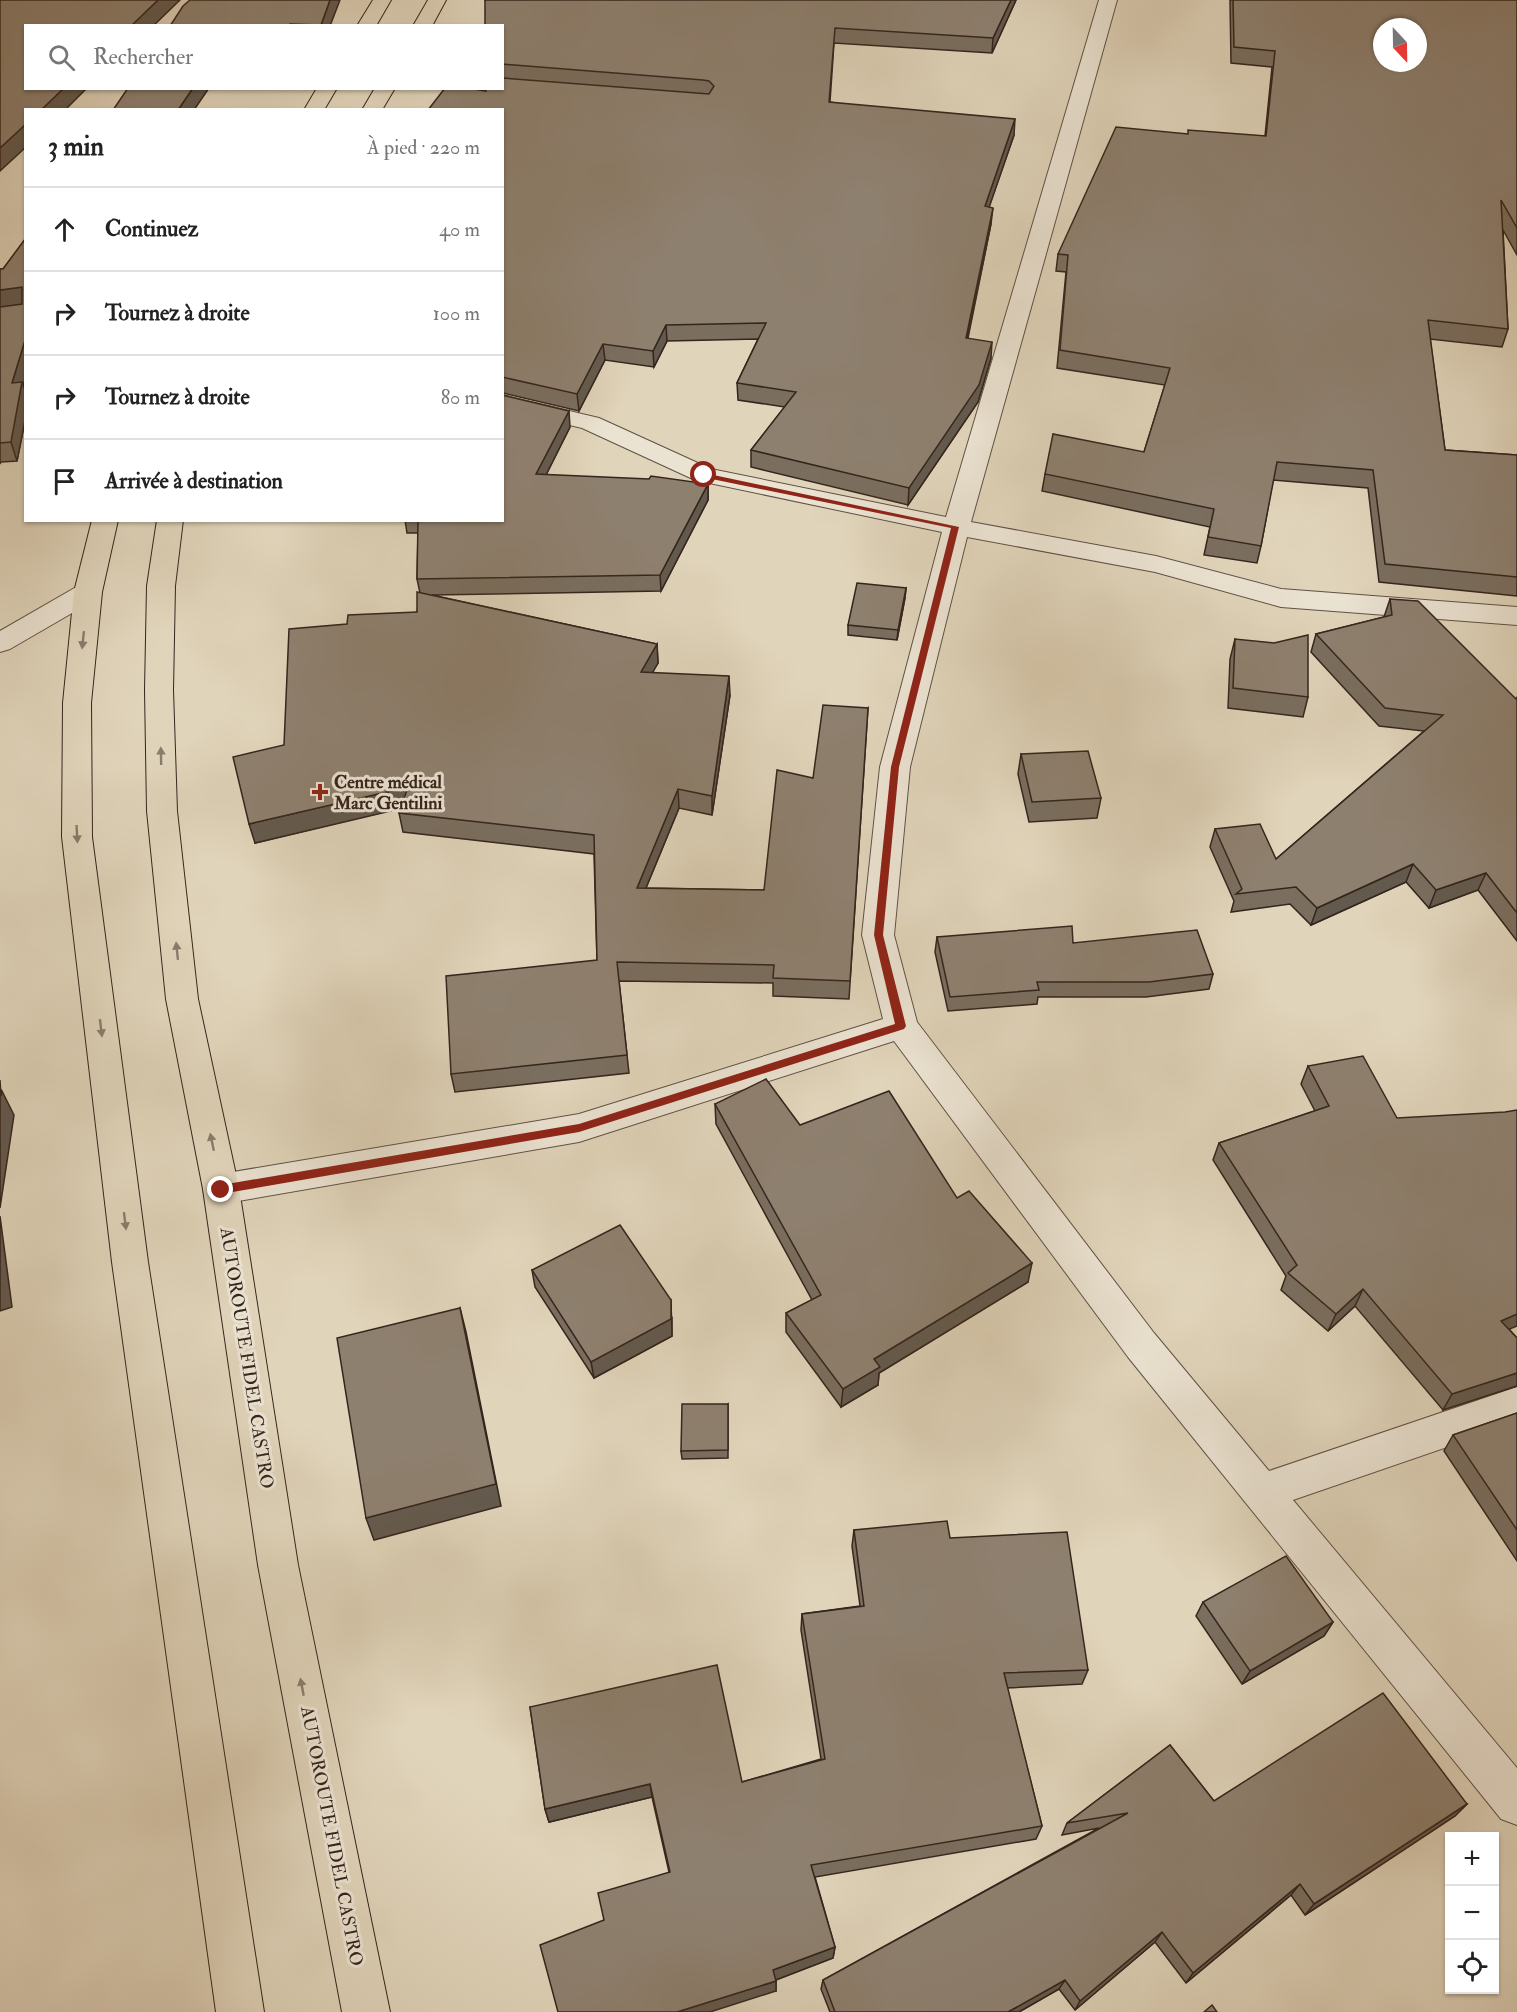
<!DOCTYPE html>
<html lang="fr">
<meta charset="utf-8">
<style>
:root{--surface:#fff;--page:#f2f2f2;--text:#222;--muted:#767676;--line:#e0e0e0}
body{margin:0;font-family:"IM FELL Double Pica",serif;background:var(--page);color:var(--text)}
.controls{position:absolute;right:18px;bottom:18px;display:grid;overflow:hidden;border-radius:0px;box-shadow:0 2px 4px #0004}
.controls button{width:54px;height:54px;display:grid;place-items:center;padding:0;border:0;border-bottom:2px solid var(--line);background:var(--surface);color:var(--text);font:30px sans-serif}
.compass{position:absolute;left:1373px;top:18px;width:54px;height:54px;border-radius:50%;background:var(--surface);box-shadow:0 2px 4px #0004;rotate:158deg}
.stop{position:absolute;width:18px;height:18px;margin:-14px;border:4px solid #8f2418;border-radius:50%;background:#fff}
.stop.end{background:#8f2418;border-color:#fff;box-shadow:0 2px 6px #0008}
.list{margin:0;padding:0;list-style:none}
h2{display:flex;justify-content:space-between;align-items:center;height:78px;margin:0;padding:0 24px;font-size:26px}
h2 small{font-size:20px;font-weight:400;color:var(--muted)}
.list li{display:grid;grid-template-columns:39px 1fr auto;gap:18px;align-items:center;box-sizing:border-box;height:84px;padding:0 24px;border-top:2px solid var(--line)}
.list b{display:block;font-size:22px;white-space:nowrap}
.list em{font-size:20px;font-style:normal;color:var(--muted)}
.icon{flex:none;width:33px;height:33px;fill:none;stroke:currentColor;stroke-width:2;stroke-linecap:round;stroke-linejoin:round}
.map{position:relative;flex:none;width:1517px;height:2012px;overflow:hidden}
.search{position:absolute;background:var(--surface);box-shadow:0 2px 4px #0004;left:24px;top:24px;width:480px;height:66px;display:flex;align-items:center;gap:15px;box-sizing:border-box;padding:0 21px;border-radius:0px;color:var(--muted);font-size:22px}
.panel{position:absolute;background:var(--surface);box-shadow:0 2px 4px #0004;left:24px;top:108px;width:480px;height:414px;border-radius:0px}
.map>svg:first-child{display:block}
.lines{fill:none;stroke-linecap:round;stroke-linejoin:round}
.street-casing{stroke:#605144;stroke-width:2}
.highway-casing{stroke:#35251d;stroke-width:2}
.street{fill:#ebe3d2;fill-rule:evenodd}
.highway{fill:#e0d4ba;fill-rule:evenodd}
.wall{fill:#7a6e5f;stroke:#35251d;stroke-width:1.5}
.shaded-wall{fill:#635a4e;stroke:#35251d;stroke-width:1.5}
.building{fill:#8e806f;stroke:#35251d;stroke-width:1.5;fill-rule:evenodd}
.oneway{fill:#8a7c6c}
.route{fill:#8f2418}
.poi-dot{fill:#8f2418;stroke:#ebe3d2;stroke-width:2}
.labels{text-anchor:middle;stroke-width:6;stroke-linejoin:round;paint-order:stroke}
.poi-label{font-size:18px;font-weight:bold;fill:#35251d;stroke:#ebe3d2;text-anchor:start}
.street-label{font-size:18px;fill:#35251d;stroke:#ebe3d2}
</style>
<div class="map">
<svg width="1517" height="2012" viewBox="0 0 1517 2012">
<rect width="100%" height="100%" fill="#e0d4ba"/>
<filter id="stains"><feTurbulence type="fractalNoise" baseFrequency=".00333" numOctaves="4"/><feColorMatrix values="0 0 0 0 .2 0 0 0 0 .09 0 0 0 0 .02 0 0 0 .5 -.17"/></filter>
<radialGradient id="worn" r=".72"><stop offset=".6" stop-color="#630" stop-opacity="0"/><stop offset="1" stop-color="#630" stop-opacity=".3"/></radialGradient>
<g class="lines">
<defs>
<g id="street">
<polygon points="1099,0 1117,0 971,522 1156,556 1281,589 1517,607 1517,625 1281,607 1155,572 967,537 910,767 894,935 917,1022 1154,1333 1269,1471 1517,1387 1517,1423 1293,1500 1517,1768 1517,1825 1501,1819 1128,1357 894,1041 579,1142 221,1204 208,1200 203,1189 208,1178 221,1174 579,1114 883,1019 862,935 880,767 942,532 695,480 582,428 502,409 502,395 599,418 711,469 946,517"/>
<polygon points="88,583 98,586 102,592 98,598 10,649 0,652 0,631 78,586"/>
</g>
<g id="highway">
<polygon points="373,0 391,0 376,26 357,26"/>
<polygon points="428,0 446,0 432,26 413,26"/>
<polygon points="317,88 337,88 324,110 304,110"/>
<polygon points="375,88 395,88 382,110 362,110"/>
<polygon points="92,520 118,520 102,592 91,703 92,837 148,1262 264,2012 216,2012 112,1262 62,837 63,703 74,592"/>
<polygon points="157,520 183,520 175,586 173,690 177,811 198,999 239,1189 298,1565 390,2012 342,2012 258,1565 203,1189 166,999 147,811 145,690 147,586"/>
</g>
</defs>
<use href="#street" class="street-casing"/>
<use href="#highway" class="highway-casing"/>
<use href="#street" class="street"/>
<use href="#highway" class="highway"/>
</g>
<g class="wall">
<polygon points="485,0 1016,0 992,53 834,43 830,102 1014,135 989,207 991,224 968,338 991,358 978,402 908,505 751,467 751,450 785,407 738,400 737,383 758,339 667,341 654,367 605,360 579,411 503,393 502,110 486,91 502,88 502,26"/>
<polygon points="1230,0 1517,0 1517,255 1503,230 1508,329 1502,347 1430,339 1445,450 1517,455 1517,596 1379,582 1368,488 1273,480 1261,546 1257,563 1204,555 1210,527 1042,491 1045,474 1144,452 1165,385 1057,368 1066,272 1056,271 1058,254 1187,134 1265,136 1272,67 1231,63"/>
<polygon points="26,238 26,377 23,385 26,392 26,416 17,461 1,462 0,464 0,269 3,269"/>
<polygon points="570,427 546,475 708,484 708,500 661,591 432,595 657,644 658,663 652,672 730,695 712,815 679,808 646,888 764,890 813,778 868,708 849,999 773,996 773,983 619,981 629,1073 455,1092 451,1074 597,960 594,854 403,832 399,813 400,808 255,843 284,745 347,624 417,612 420,593 417,579 418,533 407,533 405,520 502,520"/>
<polygon points="906,588 905,598 897,640 848,635 848,625"/>
<polygon points="1390,599 1516,699 1517,697 1517,941 1478,890 1429,908 1406,882 1311,925 1290,904 1231,912 1234,901 1210,847 1215,829 1276,859 1424,731 1379,726 1311,652 1316,634 1384,617"/>
<polygon points="1235,639 1308,697 1303,717 1228,708 1230,659"/>
<polygon points="1021,754 1101,798 1097,818 1029,822 1018,774"/>
<polygon points="937,937 1073,943 1213,974 1209,989 1146,997 1038,997 1037,1004 948,1011 935,952"/>
<polygon points="1308,1066 1509,1329 1517,1338 1517,1386 1443,1410 1355,1306 1328,1331 1281,1290 1286,1276 1213,1160 1219,1143 1315,1111 1301,1084"/>
<polygon points="715,1104 800,1125 957,1198 1028,1282 879,1373 878,1385 841,1407 786,1332 786,1313 812,1300 716,1124"/>
<polygon points="532,1270 672,1317 672,1336 594,1378 535,1287"/>
<polygon points="728,1404 728,1458 682,1459 681,1451"/>
<polygon points="1517,1413 1517,1561 1444,1451 1453,1435"/>
<polygon points="854,1530 950,1538 1088,1670 1082,1684 1007,1688 1042,1826 1036,1839 815,1877 835,1947 833,1958 776,1980 776,1991 604,1920 669,1872 652,1797 549,1822 545,1809 530,1707 742,1782 821,1759 801,1630 802,1614 860,1606 852,1546"/>
<polygon points="1203,1602 1333,1622 1324,1636 1242,1684 1196,1616"/>
<polygon points="1170,1745 1214,1801 1467,1804 1455,1816 1305,1915 1291,1895 1186,1983 1155,1942 1075,2010 1059,1989 1019,2012 830,2012 821,1989 823,1980 1099,1828 1062,1835 1067,1823"/>
</g>
<g class="shaded-wall">
<polygon points="158,0 180,0 153,26 131,26"/>
<polygon points="330,0 340,0 330,26 321,25"/>
<polygon points="1011,0 1016,0 992,53 993,38"/>
<polygon points="64,88 87,88 65,110 41,110"/>
<polygon points="193,88 209,88 194,110 178,110"/>
<polygon points="1015,119 1014,135 984,222 985,206"/>
<polygon points="26,124 26,147 0,171 0,148"/>
<polygon points="993,208 991,224 964,355 966,338"/>
<polygon points="22,287 26,306 0,308 0,290"/>
<polygon points="666,325 667,341 654,367 653,351"/>
<polygon points="26,337 26,377 23,385 26,392 26,416 17,461 11,442 12,383"/>
<polygon points="992,342 991,358 978,402 908,505 909,488"/>
<polygon points="603,344 605,360 579,411 577,394"/>
<polygon points="569,411 570,427 538,491 536,474"/>
<polygon points="708,484 708,500 661,591 660,575"/>
<polygon points="906,588 905,598 897,640 898,630"/>
<polygon points="657,644 658,663 642,691 641,672"/>
<polygon points="729,676 730,695 712,815 712,796"/>
<polygon points="408,787 412,806 255,843 249,824"/>
<polygon points="678,789 679,808 638,907 637,888"/>
<polygon points="1413,864 1406,882 1311,925 1317,908"/>
<polygon points="1486,873 1478,890 1429,908 1436,890"/>
<polygon points="0,1080 1,1096 2,1091 14,1115 0,1208"/>
<polygon points="0,1216 12,1307 0,1311"/>
<polygon points="1032,1263 1028,1282 879,1373 878,1385 841,1407 843,1389 874,1359"/>
<polygon points="1363,1289 1355,1306 1328,1331 1336,1314"/>
<polygon points="671,1300 672,1336 594,1378 591,1362"/>
<polygon points="460,1308 466,1332 501,1506 374,1540 366,1518"/>
<polygon points="1517,1314 1517,1326 1491,1337 1501,1321"/>
<polygon points="1517,1373 1517,1386 1443,1410 1452,1394"/>
<polygon points="1333,1622 1324,1636 1242,1684 1250,1671"/>
<polygon points="650,1784 652,1797 549,1822 545,1809"/>
<polygon points="1467,1804 1455,1816 1305,1915 1314,1904"/>
<polygon points="1300,1884 1291,1895 1186,1983 1193,1973"/>
<polygon points="1162,1932 1155,1942 1075,2010 1080,2001"/>
<polygon points="835,1947 833,1958 773,1981 773,1970"/>
<polygon points="1065,1980 1059,1989 1019,2012 1008,2012"/>
<polygon points="776,1981 776,1991 710,2012 677,2012"/>
</g>
<g class="building">
<polygon points="0,0 158,0 131,26 26,26 26,88 64,88 41,110 26,110 26,124 0,148"/>
<polygon points="190,0 330,0 321,25 290,24 289,26 170,26 183,6"/>
<polygon points="485,0 1011,0 993,38 835,28 829,102 1015,119 985,206 993,208 966,338 992,342 979,385 909,488 751,450 796,392 737,383 766,323 666,325 653,351 603,344 577,394 502,377 502,110 428,110 445,88 468,88 486,91 486,88 502,88 502,78 709,94 714,86 709,81 703,80 502,64 502,26 485,26"/>
<path d="M 1233,0 L 1517,0 L 1517,228 L 1501,200 L 1508,329 L 1428,320 L 1445,450 L 1517,455 L 1517,577 L 1385,564 L 1373,470 L 1277,462 L 1261,546 L 1208,537 L 1214,509 L 1045,474 L 1053,434 L 1144,452 L 1170,368 L 1060,350 L 1068,255 L 1058,254 L 1116,127 L 1188,134 L 1188,130 L 1266,136 L 1275,51 L 1234,47 ZM 1382,27 L 1418,27 L 1418,63 L 1382,63 Z"/>
<polygon points="128,88 193,88 178,110 113,110"/>
<polygon points="26,238 26,337 12,383 22,382 11,442 0,443 0,307 22,304 22,287 0,290 0,269 3,269"/>
<polygon points="502,395 569,411 536,474 649,479 651,476 708,484 660,575 417,579 418,520 502,520"/>
<polygon points="857,583 906,588 898,630 848,625"/>
<polygon points="417,592 657,644 641,672 729,676 712,796 678,789 637,888 764,890 777,770 813,778 823,705 868,708 850,981 773,978 774,965 617,962 627,1055 451,1074 446,976 597,960 594,835 399,813 408,787 249,824 233,757 284,745 289,629 347,624 348,615 417,612"/>
<polygon points="1390,599 1418,601 1516,699 1517,697 1517,913 1486,873 1436,890 1413,864 1317,908 1296,887 1236,894 1242,889 1215,829 1260,824 1276,859 1443,715 1385,708 1316,634 1392,615"/>
<polygon points="1308,635 1308,697 1233,688 1235,639 1274,643"/>
<polygon points="1088,751 1101,798 1032,802 1021,754"/>
<polygon points="1072,926 1073,943 1197,930 1213,974 1149,982 1037,982 1039,990 950,997 937,937"/>
<polygon points="1363,1056 1397,1118 1505,1112 1517,1110 1517,1314 1501,1321 1517,1338 1517,1373 1452,1394 1363,1289 1336,1314 1288,1273 1297,1265 1219,1143 1329,1106 1308,1066"/>
<polygon points="766,1079 800,1125 889,1091 957,1198 969,1191 1032,1263 874,1359 880,1367 843,1389 786,1313 821,1295 715,1104"/>
<polygon points="620,1225 671,1300 671,1319 591,1362 532,1270"/>
<polygon points="460,1308 496,1484 366,1518 337,1338"/>
<polygon points="682,1404 728,1404 728,1450 681,1451"/>
<polygon points="1517,1413 1517,1530 1453,1435"/>
<polygon points="947,1521 950,1538 1067,1532 1088,1670 1004,1673 1042,1826 811,1865 835,1947 773,1970 776,1981 677,2012 558,2012 540,1945 604,1920 598,1893 670,1872 650,1784 545,1809 530,1707 717,1665 742,1782 825,1759 802,1614 864,1606 854,1530"/>
<polygon points="1286,1556 1333,1622 1250,1671 1203,1602"/>
<polygon points="1383,1693 1467,1804 1314,1904 1300,1884 1193,1973 1162,1932 1080,2001 1065,1980 1008,2012 835,2012 823,1980 1128,1813 1067,1823 1170,1745 1214,1801"/>
<polygon points="1212,2005 1217,2012 1204,2012"/>
</g>
<defs><path id="oneway-solid" d="M-6-.8H1V-3.2L6.5 0L1 3.2V.8H-6Z" transform="scale(1.5)"/></defs>
<g class="oneway">
<use href="#oneway-solid" transform="translate(83 640) rotate(96)"/>
<use href="#oneway-solid" transform="translate(161 756) rotate(-91)"/>
<use href="#oneway-solid" transform="translate(77 834) rotate(87)"/>
<use href="#oneway-solid" transform="translate(177 951) rotate(-96)"/>
<use href="#oneway-solid" transform="translate(101 1028) rotate(83)"/>
<use href="#oneway-solid" transform="translate(212 1142) rotate(-102)"/>
<use href="#oneway-solid" transform="translate(125 1221) rotate(83)"/>
<use href="#oneway-solid" transform="translate(302 1687) rotate(-101)"/>
</g>
<polygon class="route" points="704,473 959,527 899,767 883,935 906,1026 904,1029 579,1132 221,1194 217,1193 216,1190 221,1185 579,1124 895,1024 874,935 891,767 951,528 702,477 701,475"/>
<path class="poi-dot" d="M317 783h6v6h6v6h-6v6h-6v-6h-6v-6h6z"/>
<g class="labels">
<g class="poi-label">
<text x="334" y="788">Centre médical<tspan x="334" dy="21">Marc Gentilini</tspan></text>
</g>
<g class="street-label">
<text transform="translate(247 1358) rotate(81)" y="6">AUTOROUTE FIDEL CASTRO</text>
<text transform="translate(332 1836) rotate(79)" y="6">AUTOROUTE FIDEL CASTRO</text>
</g>
</g>
<rect width="100%" height="100%" filter="url(#stains)"/>
<rect width="100%" height="100%" fill="url(#worn)"/>
</svg>
<div class="controls">
<button>+</button>
<button>−</button>
<button><svg class="icon" aria-label="locate" viewBox="0 0 24 24"><circle cx="12" cy="12" r="6"/><path d="M12 2v4M12 18v4M2 12h4M18 12h4"/></svg></button>
</div>
<svg class="compass" viewBox="-18 -18 36 36"><path d="M0-13l5 13h-10z" fill="#e53935"/><path d="M0 13l5-13h-10z" fill="#767676"/></svg>
<div class="stop" style="left:704px;top:475px"></div>
<div class="stop end" style="left:221px;top:1190px"></div>
<div class="search"><svg class="icon" aria-label="search" viewBox="0 0 24 24"><circle cx="10" cy="10" r="6"/><path d="M15 15l6 6"/></svg>Rechercher</div>
<section class="panel">
<h2>3 min<small>À pied · 220 m</small></h2>
<ul class="list">
<li><svg class="icon" aria-label="ahead" viewBox="0 0 24 24"><path d="M12 20V5M6 11l6-6 6 6"/></svg><div><b>Continuez</b></div><em>40 m</em></li>
<li><svg class="icon" aria-label="right" viewBox="0 0 24 24"><path d="M7 20v-9h11M14 6l5 5-5 5"/></svg><div><b>Tournez à droite</b></div><em>100 m</em></li>
<li><svg class="icon" aria-label="right" viewBox="0 0 24 24"><path d="M7 20v-9h11M14 6l5 5-5 5"/></svg><div><b>Tournez à droite</b></div><em>80 m</em></li>
<li><svg class="icon" aria-label="arrive" viewBox="0 0 24 24"><path d="M6 21V4h12l-3 4 3 4H6"/></svg><div><b>Arrivée à destination</b></div></li>
</ul>
</section>
</div>
